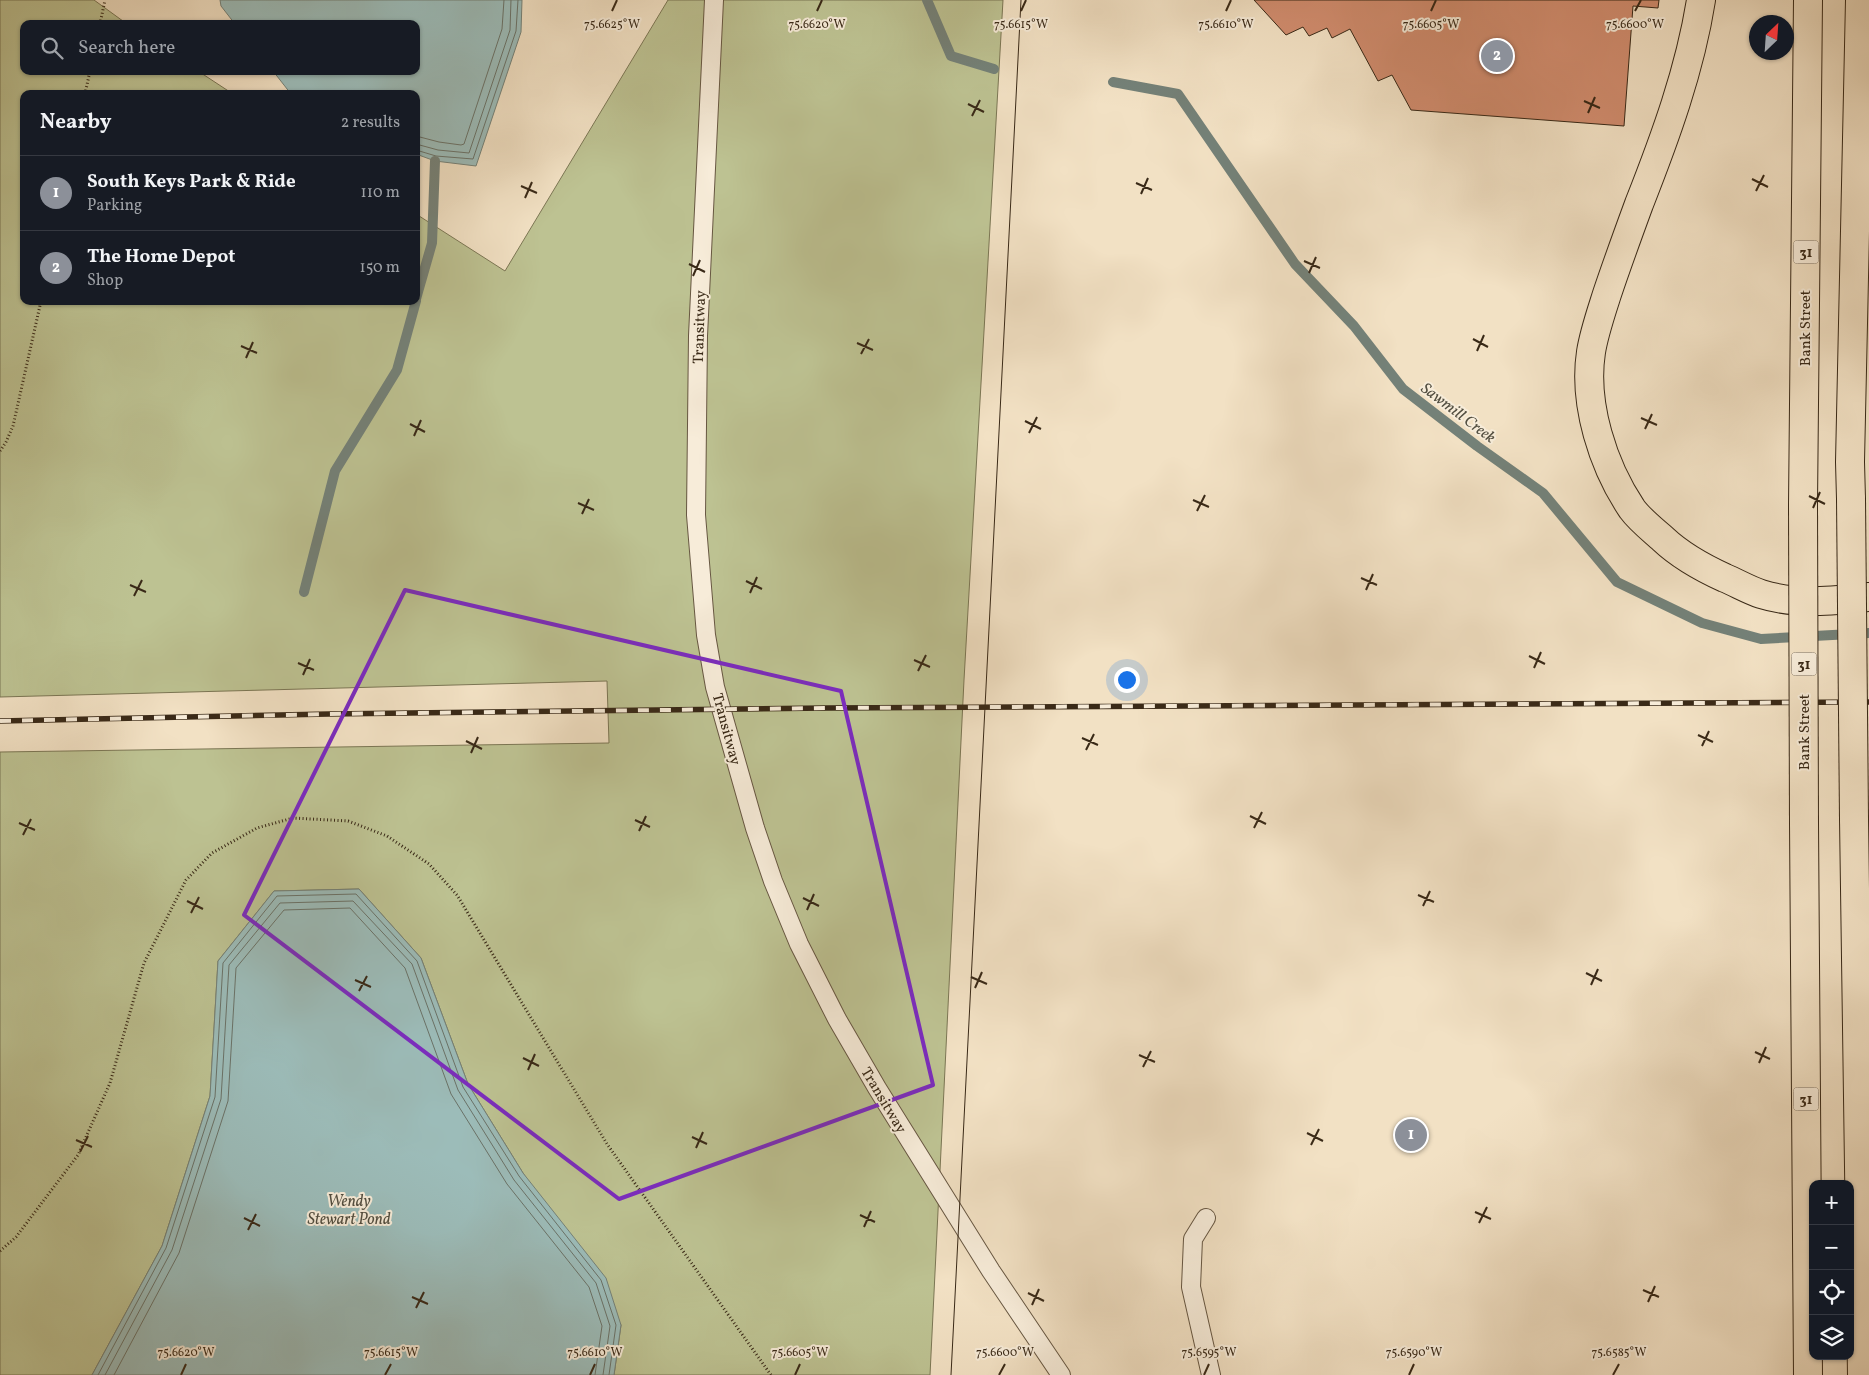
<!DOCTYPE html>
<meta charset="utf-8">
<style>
:root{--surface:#171b24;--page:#242831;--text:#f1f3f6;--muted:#9ea1a6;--line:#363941;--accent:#8c9099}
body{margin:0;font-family:Vollkorn,serif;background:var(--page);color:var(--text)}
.controls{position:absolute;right:15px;bottom:15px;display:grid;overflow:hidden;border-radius:10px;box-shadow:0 1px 4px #0004}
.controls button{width:45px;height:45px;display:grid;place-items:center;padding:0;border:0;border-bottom:1px solid var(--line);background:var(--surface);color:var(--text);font:25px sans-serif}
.compass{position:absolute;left:1749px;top:15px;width:45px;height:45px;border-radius:50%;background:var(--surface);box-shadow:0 1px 4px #0004;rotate:25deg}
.you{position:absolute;left:1126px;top:679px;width:18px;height:18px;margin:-12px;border:4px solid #fff;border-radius:50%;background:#1a73e8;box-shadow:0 0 0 8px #1a73e833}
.badge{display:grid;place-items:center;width:32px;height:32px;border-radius:50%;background:var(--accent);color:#fff;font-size:16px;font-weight:700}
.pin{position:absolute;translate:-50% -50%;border:2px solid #fff;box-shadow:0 1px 5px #0006}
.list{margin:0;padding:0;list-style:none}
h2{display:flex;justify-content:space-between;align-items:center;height:65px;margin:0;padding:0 20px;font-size:21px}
h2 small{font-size:16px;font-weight:400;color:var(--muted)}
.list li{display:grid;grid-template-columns:32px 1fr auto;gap:15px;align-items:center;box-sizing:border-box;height:75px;padding:0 20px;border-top:1px solid var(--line)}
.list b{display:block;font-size:19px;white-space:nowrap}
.list p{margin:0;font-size:16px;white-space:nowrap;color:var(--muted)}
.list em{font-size:16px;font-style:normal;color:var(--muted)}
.icon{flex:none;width:28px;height:28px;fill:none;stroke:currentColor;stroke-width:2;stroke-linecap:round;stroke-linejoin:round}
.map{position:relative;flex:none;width:1869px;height:1375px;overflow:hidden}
.search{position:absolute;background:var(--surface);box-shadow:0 1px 4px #0004;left:20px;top:20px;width:400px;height:55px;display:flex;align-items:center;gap:12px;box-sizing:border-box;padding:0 18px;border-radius:10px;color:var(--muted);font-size:19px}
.panel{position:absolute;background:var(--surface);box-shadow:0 1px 4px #0004;left:20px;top:90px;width:400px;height:215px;border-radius:10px}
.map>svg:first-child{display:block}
.green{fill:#bdc292;stroke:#7b7654}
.water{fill:#9cbcb9;stroke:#748178}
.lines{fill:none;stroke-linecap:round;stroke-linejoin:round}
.shore{stroke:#6a7268;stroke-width:1}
.stream{stroke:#748178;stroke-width:10}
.building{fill:#d08c6e;stroke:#392917}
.lane-casing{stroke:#675742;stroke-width:20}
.primary-casing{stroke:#392917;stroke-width:30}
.path{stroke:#392917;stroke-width:3;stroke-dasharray:1 2.5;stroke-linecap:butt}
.lane{stroke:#f7ecd9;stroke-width:18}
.primary{stroke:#f2e1c4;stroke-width:28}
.tram{stroke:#392917;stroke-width:1}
.rail-casing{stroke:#392917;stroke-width:5.5}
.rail{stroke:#f7ecd9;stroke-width:4;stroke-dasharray:11;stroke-linecap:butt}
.primary-bridge-casing{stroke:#392917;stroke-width:30;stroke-linecap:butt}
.primary-bridge{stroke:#f2e1c4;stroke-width:28}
.marked{fill:none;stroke:#7b2cbf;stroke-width:4;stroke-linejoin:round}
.ticks{fill:none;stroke:#392917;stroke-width:2}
.labels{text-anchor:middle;stroke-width:4;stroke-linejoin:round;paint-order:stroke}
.shield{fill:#f7ecd9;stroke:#726451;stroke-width:1}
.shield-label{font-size:14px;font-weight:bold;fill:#392917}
.street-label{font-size:15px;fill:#392917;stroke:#f7ecd9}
.water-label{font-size:16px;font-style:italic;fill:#524e40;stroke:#f7ecd9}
.ticks-label{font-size:12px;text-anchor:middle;fill:#392917;stroke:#f7ecd9;stroke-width:4;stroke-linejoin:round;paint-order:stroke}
</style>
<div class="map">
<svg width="1869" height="1375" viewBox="0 0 1869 1375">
<rect width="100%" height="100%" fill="#f2e1c4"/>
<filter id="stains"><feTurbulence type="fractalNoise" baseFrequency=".004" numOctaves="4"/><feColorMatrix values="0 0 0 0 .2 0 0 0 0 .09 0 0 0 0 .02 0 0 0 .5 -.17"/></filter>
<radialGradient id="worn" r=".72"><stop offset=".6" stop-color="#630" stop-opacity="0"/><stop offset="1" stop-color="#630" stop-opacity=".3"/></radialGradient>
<polygon class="green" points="0,0 94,0 127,24 24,24 24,71 198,71 233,94 24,94 24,301 416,301 416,214 505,271 668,0 1003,0 964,680 930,1375 614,1375 621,1325 523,1173 468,1084 421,958 359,889 274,891 218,961 210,1096 162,1246 92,1375 0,1375 0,752 609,743 607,681 0,697"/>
<g class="water">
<polygon points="220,0 522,0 521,32 476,166 435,161 416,154 416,94 291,94 273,71 416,71 416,24 235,24 221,6"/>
<polygon points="359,889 421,958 468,1084 523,1173 606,1278 621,1325 614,1375 92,1375 162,1246 210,1096 218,961 274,891"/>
</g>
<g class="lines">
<g class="shore">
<polyline points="416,136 439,142 461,145 464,144 502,29 504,0"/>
<polyline points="416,144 438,150 469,153 510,30 511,0"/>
<polyline points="416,150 436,156 473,159 516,31 518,0"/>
<polyline points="98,1375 166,1248 215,1097 223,963 277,896 356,894 417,961 463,1087 519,1176 601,1280 616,1325 609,1375"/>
<polyline points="105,1375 172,1250 221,1099 229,965 280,903 353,901 412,964 458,1090 514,1180 596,1283 610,1326 603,1375"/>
<polyline points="114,1375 179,1253 228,1101 236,968 284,910 350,908 405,968 451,1094 507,1184 589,1287 602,1326 595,1375"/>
</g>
<g class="stream">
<polyline points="927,0 951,56 994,69"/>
<polyline points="1113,82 1178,94 1295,264 1354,326 1403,389 1477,446 1543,493 1617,582 1702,623 1761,639 1869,633"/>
<polyline points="416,299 432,243 435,161"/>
<polyline points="304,592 335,471 397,370 416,301"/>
</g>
</g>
<polygon class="building" points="1254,0 1659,0 1658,8 1633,6 1624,126 1411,110 1392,75 1378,81 1350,29 1332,38 1327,28 1309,36 1303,27 1286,35"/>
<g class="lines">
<defs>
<g id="lane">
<polyline points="714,0 698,336 696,515 706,635 715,687 755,828 773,881 799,944 837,1019 877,1088 991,1271 1061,1375"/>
<polyline points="1206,1218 1193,1239 1191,1287 1211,1375"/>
</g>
<g id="primary">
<path d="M 1701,0 C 1690,70 1665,138 1639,204 C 1628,234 1617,264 1607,294 C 1601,313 1594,333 1591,352 C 1583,404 1603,466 1632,509 C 1640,520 1653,530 1663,539 C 1681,556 1703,568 1725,578 C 1737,583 1749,590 1761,594 C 1796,605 1834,601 1869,597"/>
<polyline points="1851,499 1850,462 1860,0"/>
<polyline points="1803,505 1808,0"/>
<polyline points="1854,819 1862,1375"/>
<polyline points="1804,823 1808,1375"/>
</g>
</defs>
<use href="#lane" class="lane-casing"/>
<use href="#primary" class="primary-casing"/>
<g class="path">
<polyline points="100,24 105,0"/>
<polyline points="85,94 90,71"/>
<polyline points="0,451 6,442 13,426 41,301"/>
<polyline points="0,1251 16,1237 78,1155 110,1083 144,963 186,880 212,853 257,828 293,818 348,821 387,836 429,864 457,895 607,1144 771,1375"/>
</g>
<use href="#lane" class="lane"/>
<use href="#primary" class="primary"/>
<polyline class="tram" points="951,1375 1021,0"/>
<defs>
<polyline id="rail" points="0,721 329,714 827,708 1869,702"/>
</defs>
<use href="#rail" class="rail-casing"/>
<use href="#rail" class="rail"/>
<defs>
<g id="primary-bridge">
<polyline points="1851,499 1854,819"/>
<polyline points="1803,505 1804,823"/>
</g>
</defs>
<use href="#primary-bridge" class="primary-bridge-casing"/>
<use href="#primary-bridge" class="primary-bridge"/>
</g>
<path class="marked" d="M 405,590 L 841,691 L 933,1085 L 619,1199 L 244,915 Z"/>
<path class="ticks" d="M 612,11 L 617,0M 817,11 L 822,0M 1021,11 L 1026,0M 1226,11 L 1231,0M 1431,11 L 1436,0M 1635,11 L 1641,0M 1584,101 L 1600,108M 968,104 L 984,112M 1588,113 L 1595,97M 972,116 L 980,100M 1752,179 L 1768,187M 1136,183 L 1152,190M 521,186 L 537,193M 1756,191 L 1764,175M 1141,194 L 1148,178M 525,198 L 532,182M 1304,261 L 1320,268M 689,264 L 705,272M 1309,273 L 1316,257M 693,276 L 700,260M 1473,339 L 1488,347M 857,343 L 873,350M 241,346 L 257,353M 1477,351 L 1484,335M 861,354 L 869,339M 246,358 L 253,342M 1641,418 L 1657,425M 1025,421 L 1041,429M 410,424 L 425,432M 1645,429 L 1652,414M 1029,433 L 1037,417M 414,436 L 421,420M 1809,496 L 1825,504M 1193,500 L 1209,507M 578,503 L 594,510M 1813,508 L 1820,492M 1197,511 L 1205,495M 582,514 L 589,499M 1361,578 L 1377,585M 746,581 L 762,589M 130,585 L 146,592M 1366,590 L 1373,574M 750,593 L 757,577M 134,596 L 142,580M 1529,656 L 1545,664M 914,660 L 930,667M 298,663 L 314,670M 1534,668 L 1541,652M 918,671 L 926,655M 303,675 L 310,659M 1698,735 L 1713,742M 1082,738 L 1098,745M 466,741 L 482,749M 1702,746 L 1709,731M 1086,750 L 1094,734M 471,753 L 478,737M 1250,816 L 1266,824M 635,820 L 650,827M 19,823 L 35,830M 1254,828 L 1262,812M 639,831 L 646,816M 23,835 L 31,819M 1418,895 L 1434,902M 803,898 L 819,906M 187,901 L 203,909M 1423,906 L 1430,891M 807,910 L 814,894M 191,913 L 199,897M 1586,973 L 1602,981M 971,977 L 987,984M 355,980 L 371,987M 1591,985 L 1598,969M 975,988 L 982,972M 359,991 L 367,976M 1755,1052 L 1770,1059M 1139,1055 L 1155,1062M 523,1058 L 539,1066M 1759,1063 L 1766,1047M 1143,1067 L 1151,1051M 528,1070 L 535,1054M 1307,1133 L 1323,1141M 692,1137 L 707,1144M 76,1140 L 92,1147M 1311,1145 L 1319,1129M 696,1148 L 703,1132M 80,1152 L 88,1136M 1475,1212 L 1491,1219M 860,1215 L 875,1222M 244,1218 L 260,1226M 1479,1223 L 1487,1207M 864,1227 L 871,1211M 248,1230 L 256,1214M 1643,1290 L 1659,1297M 1028,1293 L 1044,1301M 412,1297 L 428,1304M 1648,1302 L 1655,1286M 1032,1305 L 1039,1289M 416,1308 L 424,1292M 181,1375 L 186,1364M 385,1375 L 391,1364M 590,1375 L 595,1364M 795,1375 L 800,1364M 999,1375 L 1005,1364M 1204,1375 L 1209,1364M 1409,1375 L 1414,1364M 1613,1375 L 1619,1364"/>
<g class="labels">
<g class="shield">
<rect x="1793.5" y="240.5" width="25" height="23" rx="4"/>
<rect x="1791.5" y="652.5" width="25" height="23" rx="4"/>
<rect x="1793.5" y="1087.5" width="25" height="23" rx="4"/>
</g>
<g class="shield-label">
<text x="1806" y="257">31</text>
<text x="1804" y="669">31</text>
<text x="1806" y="1104">31</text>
</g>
<g class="street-label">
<text transform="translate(699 327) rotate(-88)" y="5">Transitway</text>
<text transform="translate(1805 328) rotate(-90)" y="5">Bank Street</text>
<text transform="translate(727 729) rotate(75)" y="5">Transitway</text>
<text transform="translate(1804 732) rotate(-90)" y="5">Bank Street</text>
<text transform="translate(884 1100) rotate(59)" y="5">Transitway</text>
</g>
<g class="water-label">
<text transform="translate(1459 412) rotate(37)" y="6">Sawmill Creek</text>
<text x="349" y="1206">Wendy<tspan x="349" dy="18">Stewart Pond</tspan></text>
</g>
</g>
<g class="ticks-label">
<text x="612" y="28">75.6625°W</text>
<text x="817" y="28">75.6620°W</text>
<text x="1021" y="28">75.6615°W</text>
<text x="1226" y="28">75.6610°W</text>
<text x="1431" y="28">75.6605°W</text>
<text x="1635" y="28">75.6600°W</text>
<text x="186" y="1356">75.6620°W</text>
<text x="391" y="1356">75.6615°W</text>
<text x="595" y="1356">75.6610°W</text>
<text x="800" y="1356">75.6605°W</text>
<text x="1005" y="1356">75.6600°W</text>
<text x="1209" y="1356">75.6595°W</text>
<text x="1414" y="1356">75.6590°W</text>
<text x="1619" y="1356">75.6585°W</text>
</g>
<rect width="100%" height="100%" filter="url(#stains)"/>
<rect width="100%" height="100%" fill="url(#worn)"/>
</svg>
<div class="controls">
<button>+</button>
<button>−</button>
<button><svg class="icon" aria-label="locate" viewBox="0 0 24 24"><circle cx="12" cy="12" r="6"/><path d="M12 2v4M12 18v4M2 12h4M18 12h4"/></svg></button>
<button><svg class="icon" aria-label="layers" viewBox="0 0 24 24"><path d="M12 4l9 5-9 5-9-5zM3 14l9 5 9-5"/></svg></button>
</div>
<svg class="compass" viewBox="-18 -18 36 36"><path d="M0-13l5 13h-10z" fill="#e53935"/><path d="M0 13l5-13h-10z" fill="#9ea1a6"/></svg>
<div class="you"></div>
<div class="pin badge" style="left:1411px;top:1135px">1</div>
<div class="pin badge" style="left:1497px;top:56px">2</div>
<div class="search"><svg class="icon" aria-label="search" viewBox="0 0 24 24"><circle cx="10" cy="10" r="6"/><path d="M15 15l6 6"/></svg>Search here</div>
<section class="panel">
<h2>Nearby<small>2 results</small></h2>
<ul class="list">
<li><span class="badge">1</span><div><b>South Keys Park &amp; Ride</b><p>Parking</p></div><em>110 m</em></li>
<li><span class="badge">2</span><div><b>The Home Depot</b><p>Shop</p></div><em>150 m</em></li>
</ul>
</section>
</div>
